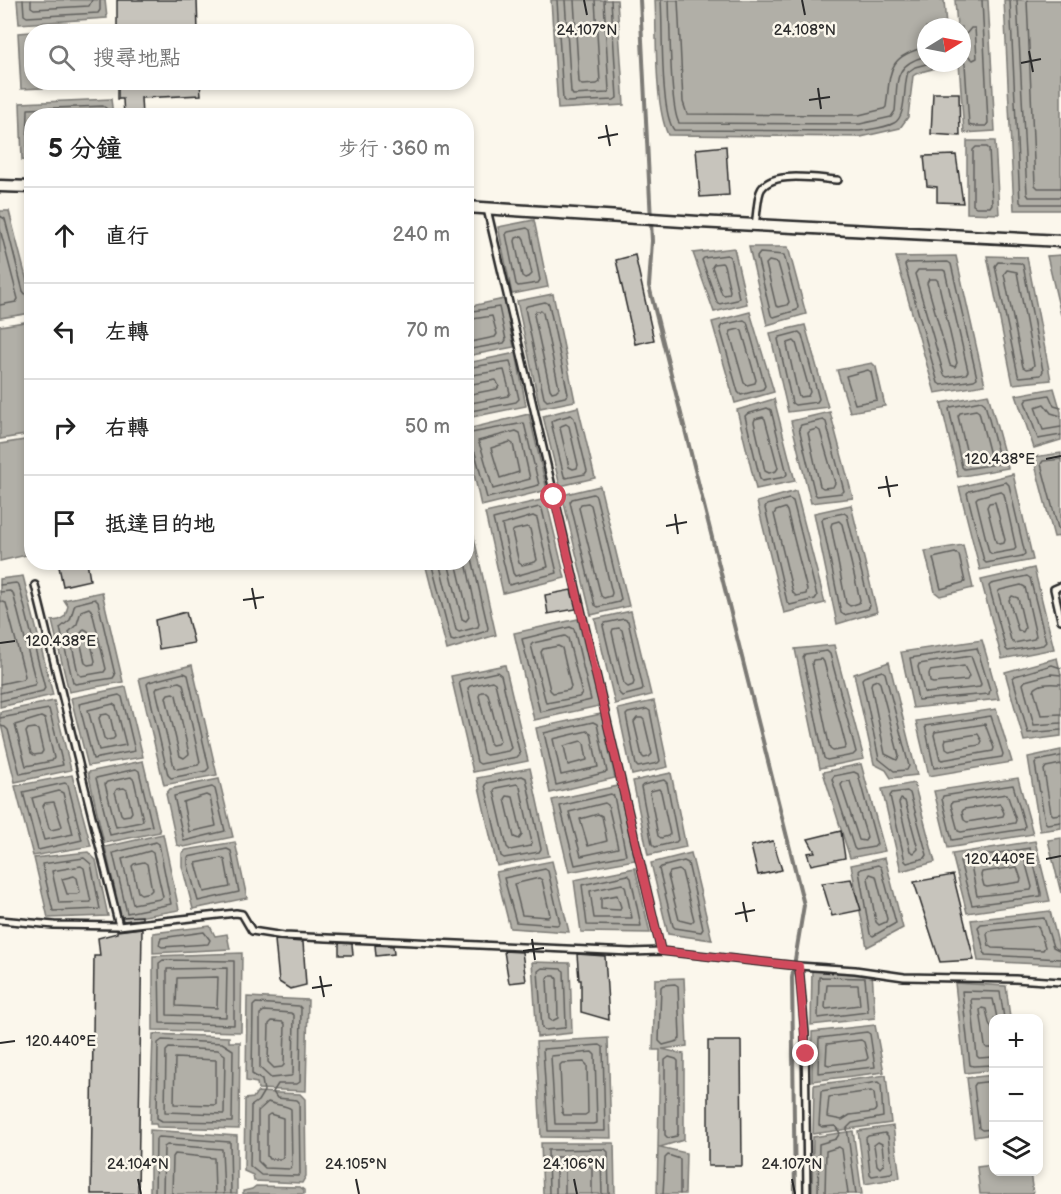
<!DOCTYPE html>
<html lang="zh-TW">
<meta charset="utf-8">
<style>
:root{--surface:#fff;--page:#f2f2f2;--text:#222;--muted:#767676;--line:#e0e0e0}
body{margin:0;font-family:"Balsamiq Sans","LXGW WenKai TC",sans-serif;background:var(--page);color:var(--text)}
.controls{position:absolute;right:18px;bottom:18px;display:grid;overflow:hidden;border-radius:12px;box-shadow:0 3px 9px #0003}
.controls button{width:54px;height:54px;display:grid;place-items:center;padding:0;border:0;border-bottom:2px solid var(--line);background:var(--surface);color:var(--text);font:30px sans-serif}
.compass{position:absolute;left:917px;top:18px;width:54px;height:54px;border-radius:50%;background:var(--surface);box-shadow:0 3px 9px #0003;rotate:80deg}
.stop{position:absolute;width:18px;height:18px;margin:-14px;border:4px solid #d1495b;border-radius:50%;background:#fff}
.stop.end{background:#d1495b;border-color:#fff;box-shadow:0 2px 6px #0008}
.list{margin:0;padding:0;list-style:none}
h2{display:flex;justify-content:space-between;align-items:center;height:78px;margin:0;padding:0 24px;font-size:26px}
h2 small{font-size:20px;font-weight:400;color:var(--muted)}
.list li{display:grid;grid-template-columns:39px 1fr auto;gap:18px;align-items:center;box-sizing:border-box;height:96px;padding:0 24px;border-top:2px solid var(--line)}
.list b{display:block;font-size:22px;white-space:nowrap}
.list em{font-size:20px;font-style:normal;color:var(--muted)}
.icon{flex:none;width:33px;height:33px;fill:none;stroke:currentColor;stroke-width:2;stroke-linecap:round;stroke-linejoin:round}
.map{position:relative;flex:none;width:1061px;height:1194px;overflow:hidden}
.search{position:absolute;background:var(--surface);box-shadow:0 3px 9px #0003;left:24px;top:24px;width:450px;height:66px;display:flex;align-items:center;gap:15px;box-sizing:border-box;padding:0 21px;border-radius:24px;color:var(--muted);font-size:22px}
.panel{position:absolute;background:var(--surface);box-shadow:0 3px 9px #0003;left:24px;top:108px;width:450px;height:462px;border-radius:24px}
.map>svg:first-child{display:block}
.water{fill:#b1afa7;stroke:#7b7a75;stroke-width:1.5}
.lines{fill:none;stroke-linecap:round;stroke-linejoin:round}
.shore{stroke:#61605d;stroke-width:1.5}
.stream{stroke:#7b7a75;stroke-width:4}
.building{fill:#c7c4bc;stroke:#2b2b2b;stroke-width:1.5}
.lane-casing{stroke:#2b2b2b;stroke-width:10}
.street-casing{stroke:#2b2b2b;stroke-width:15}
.lane{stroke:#fbf7ec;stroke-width:5}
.street{stroke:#fbf7ec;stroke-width:10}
.route{stroke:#d1495b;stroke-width:8}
.ticks{fill:none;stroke:#2b2b2b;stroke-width:2}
.ticks-label{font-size:15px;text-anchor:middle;fill:#2b2b2b;stroke:#fbf7ec;stroke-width:5;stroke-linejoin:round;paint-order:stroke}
</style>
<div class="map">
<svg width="1061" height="1194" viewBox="0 0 1061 1194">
<rect width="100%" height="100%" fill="#fbf7ec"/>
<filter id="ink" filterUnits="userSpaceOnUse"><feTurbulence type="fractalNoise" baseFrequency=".0167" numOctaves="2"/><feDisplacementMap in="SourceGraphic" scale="12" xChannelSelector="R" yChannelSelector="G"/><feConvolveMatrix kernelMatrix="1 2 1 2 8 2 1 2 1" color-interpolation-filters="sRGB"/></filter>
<g filter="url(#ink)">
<g class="water">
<polygon points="17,0 105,0 107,18 19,24"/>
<polygon points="551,0 617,0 624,105 558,109"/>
<path d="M 655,0 L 944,0 L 946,27 L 926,27 L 926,63 L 942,63 C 935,72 921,69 913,76 L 908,117 L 900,128 L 861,137 L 668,135 C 654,103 657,37 655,0 Z"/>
<polygon points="955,0 988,0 995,131 964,133 959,63 962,63 962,27 957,27"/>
<polygon points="1004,0 1061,0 1061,210 1014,210"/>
<polygon points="31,32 32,82 109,82 109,85 21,89 18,33"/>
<polygon points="111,99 113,115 32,116 31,161 22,160 20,103"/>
<polygon points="967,141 995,141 999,214 967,213"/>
<polygon points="0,211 9,211 32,301 31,313 0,318"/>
<polygon points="534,220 548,287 512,294 498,227"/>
<polygon points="749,247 788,247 806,314 767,325"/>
<polygon points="734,248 747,304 714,312 693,253"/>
<polygon points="1061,255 1061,315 1047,256"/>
<polygon points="956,256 985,385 935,393 896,257"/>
<polygon points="987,256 1027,257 1051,380 1013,384"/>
<polygon points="553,294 575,401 540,408 517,301"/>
<polygon points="504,299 514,347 467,356 467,307"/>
<polygon points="750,312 774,392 735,403 712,322"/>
<polygon points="31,321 31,434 0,439 0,326"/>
<polygon points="805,325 828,407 788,412 770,333"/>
<polygon points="516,353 526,406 467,418 467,363"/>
<polygon points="872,363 876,367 885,406 850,412 837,370"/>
<polygon points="1054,388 1061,412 1061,440 1034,448 1016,395"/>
<polygon points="988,394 1008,468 958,477 941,403"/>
<polygon points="774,399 795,481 756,489 737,410"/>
<polygon points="578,407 595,478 560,486 543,416"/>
<polygon points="830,412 853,498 811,503 791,421"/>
<polygon points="529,414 547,490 481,506 467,442 467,429"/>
<polygon points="31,439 31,554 0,561 0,444"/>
<polygon points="1061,453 1061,536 1054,537 1033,457"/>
<polygon points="1013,474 1033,560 980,570 959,487"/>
<polygon points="600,486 629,606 591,615 562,495"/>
<polygon points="796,491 825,603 784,613 757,502"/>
<polygon points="546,499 565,578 503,593 485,513"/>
<polygon points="851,505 877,612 837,624 814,513"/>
<polygon points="467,507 496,635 447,650 425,563 466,562"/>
<polygon points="963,545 973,588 940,596 935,592 925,551"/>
<polygon points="1034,568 1054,649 1002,659 981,580"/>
<polygon points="23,576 53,695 0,707 0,579"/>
<polygon points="102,592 123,682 69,692 52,621 59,620 65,616 68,606 64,600"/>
<polygon points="631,611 651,695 615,704 595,619"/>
<polygon points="578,619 599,706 534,720 514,633"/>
<polygon points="982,640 999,699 913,708 901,652"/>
<polygon points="834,645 864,759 820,768 795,649"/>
<polygon points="1057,658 1061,675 1061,736 1024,741 1005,672"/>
<polygon points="889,662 917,775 891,778 886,770 874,764 854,674"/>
<polygon points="192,665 217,775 164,785 139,678"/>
<polygon points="505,665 528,761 473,772 451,676"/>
<polygon points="126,687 143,757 88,766 71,698"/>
<polygon points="54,701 71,770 15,782 0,721 0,712"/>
<polygon points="654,701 668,767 632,775 618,709"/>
<polygon points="996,709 1012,762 929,776 916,721"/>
<polygon points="601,714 615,778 550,793 536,728"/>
<polygon points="1061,750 1061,828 1040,831 1028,757"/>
<polygon points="143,761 160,832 104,843 88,772"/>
<polygon points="861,764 885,851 850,858 823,772"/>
<polygon points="530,768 549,856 497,866 477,778"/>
<polygon points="671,773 686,847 648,855 633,781"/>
<polygon points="72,775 91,846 33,856 15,786"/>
<polygon points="1018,778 1033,834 948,848 934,791"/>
<polygon points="219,779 233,837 184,847 177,845 166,794 170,789"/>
<polygon points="914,783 935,862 901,871 882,789"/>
<polygon points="618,786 635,860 569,872 552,800"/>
<polygon points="163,834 179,910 122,920 105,847"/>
<polygon points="1061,838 1061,893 1048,840"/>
<polygon points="1035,841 1050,901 967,913 952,854"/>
<polygon points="235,842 247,898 193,909 182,866 182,853 186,850"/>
<polygon points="88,852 96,860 108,916 48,918 34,858"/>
<polygon points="691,853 712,940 668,934 651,863"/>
<polygon points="885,858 903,928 867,947 851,865"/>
<polygon points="552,861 569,932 510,928 496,872"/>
<polygon points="635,868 650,933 581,932 574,880"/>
<polygon points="1050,911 1061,955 1061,965 978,961 971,920"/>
<polygon points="210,926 215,936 227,934 230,949 153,953 153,933"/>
<polygon points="242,953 241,1032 153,1030 153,956"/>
<polygon points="532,962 570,963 572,1033 537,1037"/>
<polygon points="812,970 872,971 875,1018 811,1025"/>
<polygon points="684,978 687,1046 662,1049 684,1054 684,1140 660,1147 686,1153 685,1194 657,1194 660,1050 653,1050 655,979"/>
<polygon points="955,983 1006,986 1010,1018 994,1018 993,1070 965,1073"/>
<polygon points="247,997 308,1000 306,1091 258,1089 257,1083 246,1081"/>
<polygon points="875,1025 884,1072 812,1081 812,1032"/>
<polygon points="153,1034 229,1037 229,1042 240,1042 239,1129 157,1127 156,1124 150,1124"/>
<polygon points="608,1038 611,1138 541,1137 536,1042"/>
<polygon points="886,1075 891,1123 813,1134 814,1085"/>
<polygon points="993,1075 993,1134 974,1137 967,1078"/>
<polygon points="257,1092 300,1094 305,1099 306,1176 302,1183 254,1181 253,1175 244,1171 245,1099 253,1098"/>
<polygon points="893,1126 900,1178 865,1184 858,1131"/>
<polygon points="150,1130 237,1136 237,1194 150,1194"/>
<polygon points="853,1131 862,1194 812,1194 813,1137"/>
<polygon points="541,1143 614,1143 615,1194 543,1194"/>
<polygon points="993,1165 994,1172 1030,1172 1033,1194 980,1194 977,1167"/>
<polygon points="256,1186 300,1187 304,1190 304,1194 243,1194 243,1191 252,1189"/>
</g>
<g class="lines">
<g class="shore">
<polyline points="23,0 24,15 27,17 98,13 100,10 100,0"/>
<polyline points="31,0 31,7 34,9 89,6 92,0"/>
<polyline points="557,0 563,100 566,102 614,100 617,98 611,0"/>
<polyline points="565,0 571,92 573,95 607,93 609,91 604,0"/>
<polyline points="574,0 579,82 582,85 597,84 600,82 595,0"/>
<path d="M 661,0 C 663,26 660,113 674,130 L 860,131 C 871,129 885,128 894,123 C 907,117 903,85 908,72 L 915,67 L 930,63"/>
<path d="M 669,0 C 670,22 670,109 679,123 L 860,124 L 891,117 L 895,111 C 898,82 892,65 926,56"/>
<path d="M 678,0 L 683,102 L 687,114 L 859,115 L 884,109 L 886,107 C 891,71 886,57 926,47"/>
<polyline points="1010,0 1020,202 1022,204 1061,204"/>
<polyline points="1017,0 1027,194 1029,197 1061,197"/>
<polyline points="1027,0 1035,185 1038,188 1061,188"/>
<polyline points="962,39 971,28 975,28 977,58 973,60 962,50"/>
<polyline points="962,58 965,64 969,125 972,126 986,126 988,123 982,0"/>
<polyline points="38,116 96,113 99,116"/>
<polygon points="976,147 987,147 989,149 992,204 990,207 976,207 973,205 973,150"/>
<polyline points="32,155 27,152 28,109 103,106 106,108 107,116"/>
<polyline points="0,216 5,219 23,291 26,295 32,296"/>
<polygon points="527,228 530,230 540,280 538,283 518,286 516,284 506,234 508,232"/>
<polyline points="0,229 18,299 16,302 0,305"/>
<polygon points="522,236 524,239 532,274 530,276 525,278 522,276 515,241 516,238"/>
<polygon points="760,253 784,255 798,307 797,310 774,317 771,315 757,257"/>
<polygon points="727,255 730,257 739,298 737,300 719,304 717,302 702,260 704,258"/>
<polygon points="769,261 778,263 789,302 787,305 779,307 776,306 766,264"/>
<polygon points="948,262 951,264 977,378 974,380 941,385 938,383 905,265 907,263"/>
<polygon points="998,262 1020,263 1023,265 1043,371 1041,375 1020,377 1018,375 995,266"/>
<polygon points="722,263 724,265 730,291 729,294 724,295 722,294 712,267 714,264"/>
<polygon points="918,270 943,270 945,271 968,371 966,374 947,377 944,375 915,274"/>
<polygon points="1007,270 1017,272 1034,365 1032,368 1026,369 1023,367 1004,274"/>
<polygon points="929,279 936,279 938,281 957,363 955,367 950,365 927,283"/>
<polygon points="545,302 549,304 568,394 565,397 547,401 544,398 525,308 527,306"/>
<polygon points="536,311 541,311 543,313 559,388 556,391 552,392 550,389 534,315"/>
<polyline points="466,312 499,307 506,340 504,343 466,350"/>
<polyline points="466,320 492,316 497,334 495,337 466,343"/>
<polygon points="744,320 747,322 765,386 763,389 741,395 738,392 720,328 722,325"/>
<polygon points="739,329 742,331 756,380 755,383 747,385 744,383 730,334 731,331"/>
<polygon points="799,332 802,335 819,399 817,402 795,405 792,403 778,339 780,337"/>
<polygon points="794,341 796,343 810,392 808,396 800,397 798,394 787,345 788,343"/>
<polyline points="466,368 510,361 519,399 516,402 466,412"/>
<polygon points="868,370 871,372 877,400 855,404 846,376"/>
<polyline points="466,376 504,370 510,393 508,396 466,404"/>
<polyline points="466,385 496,380 499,386 497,389 466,395"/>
<polygon points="981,401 985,404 1000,461 997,464 964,469 962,467 949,409 951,407"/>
<polygon points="767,408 771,410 787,474 785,477 762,481 760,479 745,416 747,414"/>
<polyline points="1061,408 1054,406 1049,395 1027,399 1025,402 1038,439 1061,435"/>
<polygon points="976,410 979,412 990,455 988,457 970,460 968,458 958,416 960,413"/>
<polygon points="571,415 574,418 587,471 585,474 566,478 564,476 551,422 553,420"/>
<polyline points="1061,416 1051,413 1044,404 1035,407 1043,430 1061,427"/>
<polygon points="763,417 765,419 778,468 776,471 769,473 765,471 754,422 755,419"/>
<polygon points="823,420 826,422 844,491 842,493 817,496 815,494 799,428 801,425"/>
<polygon points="566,424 569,426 578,465 577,468 573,469 569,467 560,428 561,426"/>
<polygon points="817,429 820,431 835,483 833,487 823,488 820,486 808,433 810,431"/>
<polygon points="516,431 520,433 530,479 493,489 482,451 478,441"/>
<polyline points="466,434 524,423 539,485 487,498 475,453 472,449 466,448"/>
<polygon points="510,442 513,444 519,472 500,478 491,448"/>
<polyline points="1061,459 1043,461 1041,464 1058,528 1061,530"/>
<polygon points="1006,482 1009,485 1025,554 1022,556 986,563 984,561 967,493 969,491"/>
<polygon points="1000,491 1004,494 1016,548 1014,550 992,554 989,552 976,499 978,497"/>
<polygon points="593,494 596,496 621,599 619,602 598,607 595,605 570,502 572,499"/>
<polygon points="789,499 793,501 817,596 815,599 790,605 787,602 765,508 767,505"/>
<polygon points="995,502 1005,540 1004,543 999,544 996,542 987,507 989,503"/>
<polygon points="588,503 591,505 612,593 611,596 604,598 601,596 579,508 581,504"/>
<polygon points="539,507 542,509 557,573 509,585 493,519"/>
<polygon points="785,508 787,511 807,590 806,594 796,596 793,593 774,514 776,511"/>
<polygon points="844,513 847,515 870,606 868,609 844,615 841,613 822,520 824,517"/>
<polygon points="533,516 537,518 548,567 515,576 513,573 502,525"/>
<polygon points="839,521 842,524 860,600 859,603 850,606 846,603 831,526 832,523"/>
<polygon points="527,527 530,529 537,560 535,562 522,565 519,563 512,532 514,530"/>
<polygon points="955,553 959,555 965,582 941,589 933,558"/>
<polyline points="431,562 451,640 454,641 487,631 488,628 466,532"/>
<polyline points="439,562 456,630 459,632 478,627 479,624 466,562"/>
<polyline points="448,562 462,619 466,621 469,617 456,562"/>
<polygon points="1027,576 1030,578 1046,642 1043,645 1008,651 1006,649 989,586 991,584"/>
<polyline points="0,585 16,583 19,585 45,688 43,691 0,701"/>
<polygon points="1021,585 1025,587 1036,636 1034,639 1014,643 1011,640 998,592 1000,590"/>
<polyline points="0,592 10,591 13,593 36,683 34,685 0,693"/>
<polygon points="1012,596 1018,598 1025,628 1023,632 1018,630 1009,600"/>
<polygon points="95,599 98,602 115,675 113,678 75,684 73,682 60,628 70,620 75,604"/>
<polyline points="0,601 6,603 25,676 23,679 0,684"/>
<polygon points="89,608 92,611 106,669 104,672 81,676 78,673 69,632 77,624 81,611"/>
<polygon points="624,619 628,621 643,688 641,691 622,696 619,693 603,626 605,623"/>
<polygon points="570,627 574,629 591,700 540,712 522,639"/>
<polygon points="619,628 622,630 634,682 633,685 628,687 624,684 612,632 613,629"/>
<polygon points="84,629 88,631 95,661 94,664 88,665 85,663 79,636"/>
<polygon points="565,636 568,638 582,694 579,697 546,703 531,645 533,643"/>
<polygon points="558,646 562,648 571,687 569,690 553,693 550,690 541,652 543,649"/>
<polygon points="977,648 990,690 989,694 918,700 910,658"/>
<polygon points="827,651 830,654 856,752 853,755 827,760 824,758 803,657 805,654"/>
<polygon points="971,656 981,684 980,687 926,693 924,692 918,667 919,664"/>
<polygon points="822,659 824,662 846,746 844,749 833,751 830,749 812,663 813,660"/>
<polygon points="964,666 969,676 967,680 933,683 930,682 929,674 930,671"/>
<polyline points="1061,668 1052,665 1015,676 1013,678 1028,733 1061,730"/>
<polygon points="882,671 885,673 909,766 907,770 894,771 879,759 862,679 864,677"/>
<polygon points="497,672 501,675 520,754 517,757 480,764 477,762 459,682 461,680"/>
<polygon points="184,673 188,675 209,768 206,771 171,778 168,775 147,684 149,682"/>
<polyline points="1061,675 1051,674 1025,681 1023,684 1034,725 1061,723"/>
<polygon points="877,680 880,683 899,756 897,760 885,754 871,685 872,682"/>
<polygon points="492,681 495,683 511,748 508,751 486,755 483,753 468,688 470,686"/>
<polygon points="179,682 183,684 200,762 198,765 177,769 174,767 156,690 158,687"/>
<path d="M 1061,684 C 1052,684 1040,682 1034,690 L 1041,715 L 1061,714"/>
<polygon points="481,692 486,692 488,694 500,741 497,744 492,745 490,743 479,696"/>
<polygon points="173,693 176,695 189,754 184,758 180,756 166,697 168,694"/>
<polygon points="119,695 122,697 135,751 93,759 79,704"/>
<polygon points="113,704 116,706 126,745 99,750 88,710"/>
<polygon points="647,709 650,711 660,761 658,763 638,767 636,765 626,715 628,713"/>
<polygon points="107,714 110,716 115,737 113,739 107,740 104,738 99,718 101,715"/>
<polygon points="991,716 1003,754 1002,757 934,768 925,726"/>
<polygon points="41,717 45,719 54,758 52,761 26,766 15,725"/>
<polyline points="0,718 49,709 63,765 20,774 8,730 5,727 0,726"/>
<polygon points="637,718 642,718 644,720 652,754 649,757 644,758 642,756 634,722"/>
<polygon points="593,722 597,724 607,772 556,785 544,733"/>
<polygon points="985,724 994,748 993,751 942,760 940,759 934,735 935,732"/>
<polygon points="35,728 38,730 43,751 41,754 34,755 31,753 26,732 28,729"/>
<polygon points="587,731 591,733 598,767 561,775 553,739"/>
<polygon points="978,734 982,741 980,745 949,750 946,748 945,742 946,739"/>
<polygon points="581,741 584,743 587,760 568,765 564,746"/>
<polyline points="1061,756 1037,761 1035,764 1045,822 1047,824 1061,822"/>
<polyline points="1061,764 1046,767 1044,770 1051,813 1053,815 1061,814"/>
<polygon points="136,769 139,771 152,826 110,835 96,778"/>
<polygon points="854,772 858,774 877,844 874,847 856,850 854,848 832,779 834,776"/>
<polygon points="522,776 526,778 541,849 539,852 504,858 501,856 485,785 487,783"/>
<polygon points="131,777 134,780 143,820 141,822 116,827 105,784 107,782"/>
<polygon points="664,780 667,783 678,840 676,842 655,847 652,844 641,787 643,785"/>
<polygon points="850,781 867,837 865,841 859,840 841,785 843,782"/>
<polygon points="65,783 68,785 82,840 38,850 23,792"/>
<polygon points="517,784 520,787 532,843 530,846 510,850 507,847 494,791 496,788"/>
<polygon points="1013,785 1025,826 1024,829 952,840 942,799 943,796"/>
<polygon points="212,787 215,789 225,831 184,841 174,796"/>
<polygon points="124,788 127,790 132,812 130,815 123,816 121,814 115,792 117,789"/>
<polygon points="659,789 661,792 670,834 668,836 661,838 658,836 650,793 651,791"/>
<polygon points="59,791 63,793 73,834 44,840 32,798"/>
<polygon points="907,791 910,793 927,855 925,858 907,863 905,861 890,796 892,793"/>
<polygon points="611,794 614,796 626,855 575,865 560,806"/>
<polygon points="1007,794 1016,820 1015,823 961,832 958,831 951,805 952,802"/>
<polygon points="206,795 210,797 216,826 189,832 183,802"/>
<polygon points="507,796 513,797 522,835 519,839 514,837 505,799"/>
<polygon points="901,799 905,801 918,849 914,853 910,851 899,803"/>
<polygon points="54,802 62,826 60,828 51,830 49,828 43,806 45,803"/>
<polygon points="605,803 608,805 618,848 581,856 569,812"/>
<polygon points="1000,804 1004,813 1003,816 967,822 964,820 962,812 964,809"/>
<polygon points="598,814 602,816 607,841 588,846 580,819"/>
<polygon points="156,842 159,844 171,904 127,913 113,853"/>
<polygon points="1030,848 1041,893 1041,896 972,905 960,862 961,859"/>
<polygon points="227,849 231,851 239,892 198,901 188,865 188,857"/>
<polygon points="150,851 153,853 163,897 160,899 133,904 122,859"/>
<polygon points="1024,857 1032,887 1031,890 977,896 971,865"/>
<polygon points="84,858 91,864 100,909 53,911 42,864"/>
<polygon points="221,858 225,860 230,887 204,892 196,863"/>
<polygon points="684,861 688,863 703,929 701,932 675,928 673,926 659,869 661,867"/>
<polygon points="144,862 147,864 152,890 150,892 141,894 138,892 132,866 134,864"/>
<polygon points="878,865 881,867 896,923 873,936 870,934 859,871 861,869"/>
<polygon points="81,866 84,868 91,902 59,903 52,871"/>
<polygon points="1017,867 1021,879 1020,882 987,887 984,886 981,875 982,872"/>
<polygon points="545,869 548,871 560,923 557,925 516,922 504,878"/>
<polygon points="679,870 682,872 694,920 691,923 679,920 668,876 670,872"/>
<polygon points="870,874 876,876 887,919 886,922 879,925 876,922 868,878"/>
<polygon points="628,875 631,878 641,926 587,925 582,885"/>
<polygon points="74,876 77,878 80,892 77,894 67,894 62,879"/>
<polygon points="539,878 542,880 550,915 548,917 522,915 514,884"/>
<polygon points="622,884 625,886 632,918 594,918 590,891"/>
<polygon points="617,895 621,907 620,910 601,909 601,898"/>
<polygon points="1038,926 1045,947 1043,950 992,948 989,946 987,934 989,931"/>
<polygon points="204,932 210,940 208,944 162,947 159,945 161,938"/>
<polyline points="1061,951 1053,947 1044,918 981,924 978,927 985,955 1061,959"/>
<polygon points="163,960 234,961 234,1025 160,1023 159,963"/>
<polygon points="227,968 226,1017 167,1015 167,969"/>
<polygon points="542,968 561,969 564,971 566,1025 564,1028 545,1030 542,1028 538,971"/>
<polygon points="550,976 555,976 557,979 558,1018 552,1021 549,1019 547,979"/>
<polygon points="218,977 217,1008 176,1006 177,978"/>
<polygon points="819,977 865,978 868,1012 818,1018"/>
<polygon points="663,985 675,984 678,986 680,1038 678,1041 663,1045 659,1041 661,987"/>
<polygon points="827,985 858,985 860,1005 826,1009 825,1007"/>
<polygon points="256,1003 299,1006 301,1008 300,1082 297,1084 278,1084 273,1092 277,1098 297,1100 299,1102 300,1174 298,1176 261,1175 250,1166 251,1106 258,1101 264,1091 262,1080 252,1074 253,1006"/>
<polygon points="264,1011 291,1013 294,1015 293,1074 291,1076 271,1078 260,1068 260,1014"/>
<polygon points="272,1021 283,1022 285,1024 284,1065 282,1067 274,1068 268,1062 269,1024"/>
<polygon points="867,1032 870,1034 875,1067 818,1073 819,1038"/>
<polyline points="994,1033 989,1023 986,1009 982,1008 980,1010 985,1046 987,1048 994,1048"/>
<polygon points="162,1040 222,1043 233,1050 232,1122 162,1121 157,1118 158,1043"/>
<polygon points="861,1040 864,1042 868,1058 866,1060 829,1065 826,1064 827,1044"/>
<polygon points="600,1045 603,1047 605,1131 548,1131 543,1049"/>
<polygon points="169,1048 218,1050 225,1055 224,1114 165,1112 166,1051"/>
<polygon points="592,1052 595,1055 597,1123 594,1124 555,1124 551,1056"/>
<polygon points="669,1057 676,1059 678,1061 678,1133 677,1136 668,1138 665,1135 665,1060"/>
<polyline points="994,1057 979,1058 977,1056 971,999 993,999 997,1018"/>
<polygon points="175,1058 216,1060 216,1105 174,1104"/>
<polygon points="584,1062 587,1065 588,1113 585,1115 564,1115 562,1112 560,1065 562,1063"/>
<polyline points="994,1065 973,1066 970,1065 962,991 1000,992 1004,1018"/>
<polyline points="994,1081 976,1083 974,1086 979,1128 982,1130 994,1129"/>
<polygon points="871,1091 874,1093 876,1109 874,1112 850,1115 842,1120 827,1117 829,1097"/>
<path d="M 268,1102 C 275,1105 287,1105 291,1109 L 292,1166 L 290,1169 L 265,1168 L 258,1161 L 258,1111 Z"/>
<polygon points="270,1114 283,1118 283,1157 281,1159 269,1159 267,1156 267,1116"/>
<polygon points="885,1133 888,1136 893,1171 891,1173 872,1176 870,1174 866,1138 868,1136"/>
<polygon points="878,1142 882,1144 884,1164 880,1168 877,1165 874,1145"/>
<polyline points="155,1194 156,1139 159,1137 230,1142 231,1194"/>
<polyline points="163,1194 164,1147 167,1145 222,1149 224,1194"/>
<polyline points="172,1194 173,1157 175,1154 214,1158 215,1194"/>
<polyline points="549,1194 548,1150 605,1149 608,1152 609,1194"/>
<polyline points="556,1194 556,1157 598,1157 601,1159 602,1194"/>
<polyline points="565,1194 565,1167 589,1166 592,1168 592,1194"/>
<polyline points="663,1194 665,1158 668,1155 680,1159 680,1194"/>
<polyline points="818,1194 819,1144 836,1139 840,1133 835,1126 822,1127 819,1125 821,1091 878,1082 881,1085 883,1117 852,1123 847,1128 856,1194"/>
<polyline points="825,1194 826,1151 839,1147 842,1149 848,1194"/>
</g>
<polyline class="stream" points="640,0 652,241 649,286 804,905 792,978 795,1194"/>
</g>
<g class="building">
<polygon points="117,0 197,0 198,32 117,32"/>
<polygon points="118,82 200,82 201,95 141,98 142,116 124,116 123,99 118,99"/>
<polygon points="933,93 959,93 960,136 931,134"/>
<polygon points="726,146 729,195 700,197 696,149"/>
<polygon points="956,155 963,203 937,202 937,187 927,186 924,156"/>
<polygon points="635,255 654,340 635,344 616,260"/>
<polygon points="58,562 87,562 90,580 63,586"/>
<polygon points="571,590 576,609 548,614 545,595"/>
<polygon points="186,612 194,643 159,649 155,620"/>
<polygon points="841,831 845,858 811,865 807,853 815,852 808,839"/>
<polygon points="773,841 782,870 758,875 751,846"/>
<polygon points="953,875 974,960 940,962 914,882"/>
<polygon points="851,879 861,910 832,916 822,883"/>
<polygon points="142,916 142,919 123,921 122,917"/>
<polygon points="142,928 138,1194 91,1194 94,956 100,956 98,938 117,933 117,931"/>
<polygon points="275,940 303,942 306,985 290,989 279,982"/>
<polygon points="339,943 352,944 353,955 339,955"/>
<polygon points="375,945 393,946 394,954 376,956"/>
<polygon points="504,951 522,952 526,981 509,983"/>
<polygon points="577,954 605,956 609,1020 581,1012 581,980 579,980"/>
<polygon points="708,1041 741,1041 742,1166 708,1166"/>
</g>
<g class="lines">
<defs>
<g id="lane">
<polyline points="487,209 661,951"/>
<path d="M 755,225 C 757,214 757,202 760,192 C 768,169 819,179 838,180"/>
<polyline points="35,585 119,926"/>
<polyline points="1061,586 1054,589 1061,620"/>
<polyline points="0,920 54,925 119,926 236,913 242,914 252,931 284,936 631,952 661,951 799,966 855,970 904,977 1015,979 1061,982"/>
<polyline points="799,966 805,1033 807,1194"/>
</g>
<g id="street">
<polyline points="0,186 32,187"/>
<polyline points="466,207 698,222 1061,241"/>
</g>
</defs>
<use href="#lane" class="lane-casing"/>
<use href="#street" class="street-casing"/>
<use href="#lane" class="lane"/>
<use href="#street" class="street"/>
</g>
</g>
<g class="lines" filter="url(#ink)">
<polyline class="route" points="554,497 661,951 799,966 806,1054"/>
</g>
<path class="ticks" d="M 584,0 L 587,15M 802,0 L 805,15M 1029,51 L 1033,72M 1021,63 L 1041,59M 818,88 L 821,109M 809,100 L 830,97M 606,125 L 610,146M 598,138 L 618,134M 1046,459 L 1061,456M 886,476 L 890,497M 878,488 L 898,485M 675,514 L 678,534M 666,526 L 687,522M 252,588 L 256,609M 243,600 L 264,597M 0,643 L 15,641M 1046,859 L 1061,856M 743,902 L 747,922M 735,914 L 755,910M 532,939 L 535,960M 523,951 L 544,948M 320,976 L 324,997M 312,988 L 332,985M 0,1043 L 15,1041M 138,1179 L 141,1194M 356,1179 L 359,1194M 574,1179 L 577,1194M 792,1179 L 795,1194"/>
<g class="ticks-label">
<text x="587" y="35">24.107°N</text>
<text x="805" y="35">24.108°N</text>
<text x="1000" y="464">120.438°E</text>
<text x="61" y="646">120.438°E</text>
<text x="1000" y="864">120.440°E</text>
<text x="61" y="1046">120.440°E</text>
<text x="138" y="1169">24.104°N</text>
<text x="356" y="1169">24.105°N</text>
<text x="574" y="1169">24.106°N</text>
<text x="792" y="1169">24.107°N</text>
</g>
</svg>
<div class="controls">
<button>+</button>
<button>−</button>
<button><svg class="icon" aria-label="layers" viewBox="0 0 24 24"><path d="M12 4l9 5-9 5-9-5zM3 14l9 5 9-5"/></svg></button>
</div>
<svg class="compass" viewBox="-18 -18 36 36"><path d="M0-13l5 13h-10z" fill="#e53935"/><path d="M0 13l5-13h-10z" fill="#767676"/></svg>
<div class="stop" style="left:554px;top:497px"></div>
<div class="stop end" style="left:806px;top:1054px"></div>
<div class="search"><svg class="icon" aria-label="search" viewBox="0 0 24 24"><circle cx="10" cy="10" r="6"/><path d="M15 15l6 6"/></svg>搜尋地點</div>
<section class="panel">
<h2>5 分鐘<small>步行 · 360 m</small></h2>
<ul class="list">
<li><svg class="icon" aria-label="ahead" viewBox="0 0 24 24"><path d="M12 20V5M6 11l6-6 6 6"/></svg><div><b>直行</b></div><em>240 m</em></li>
<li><svg class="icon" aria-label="left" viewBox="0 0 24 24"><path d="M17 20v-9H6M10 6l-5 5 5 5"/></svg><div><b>左轉</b></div><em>70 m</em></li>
<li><svg class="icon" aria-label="right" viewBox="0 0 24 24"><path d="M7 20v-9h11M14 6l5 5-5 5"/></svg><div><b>右轉</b></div><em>50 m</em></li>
<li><svg class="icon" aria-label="arrive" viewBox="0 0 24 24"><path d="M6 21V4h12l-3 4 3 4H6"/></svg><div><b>抵達目的地</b></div></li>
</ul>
</section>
</div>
